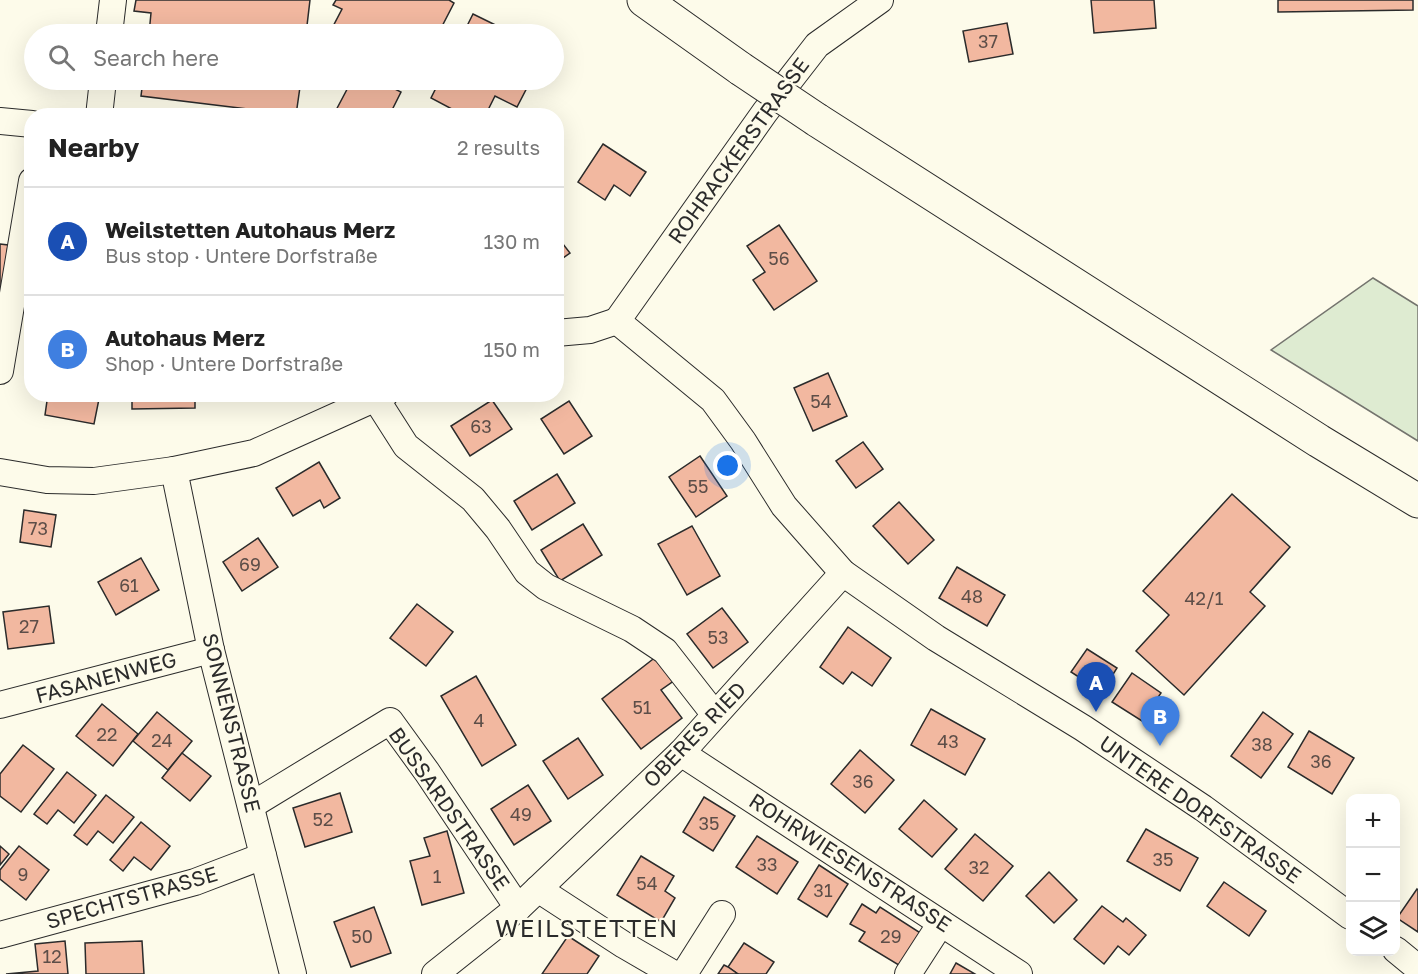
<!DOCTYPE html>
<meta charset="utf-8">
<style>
:root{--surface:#fff;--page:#f6f6f6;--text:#222;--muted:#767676;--line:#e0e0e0;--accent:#7c3aed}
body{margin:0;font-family:"Golos Text",sans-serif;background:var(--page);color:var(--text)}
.controls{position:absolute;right:18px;bottom:18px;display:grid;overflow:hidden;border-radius:12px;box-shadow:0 6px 24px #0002}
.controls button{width:54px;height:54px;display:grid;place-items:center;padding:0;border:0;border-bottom:2px solid var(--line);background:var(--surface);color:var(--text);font:30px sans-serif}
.you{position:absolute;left:728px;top:466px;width:21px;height:21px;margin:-15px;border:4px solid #fff;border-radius:50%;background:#1a73e8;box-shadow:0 0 0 9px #1a73e833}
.badge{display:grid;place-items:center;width:39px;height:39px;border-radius:50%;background:var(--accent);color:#fff;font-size:20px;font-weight:700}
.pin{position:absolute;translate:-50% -50px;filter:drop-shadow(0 2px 3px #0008)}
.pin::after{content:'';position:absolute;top:32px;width:21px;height:18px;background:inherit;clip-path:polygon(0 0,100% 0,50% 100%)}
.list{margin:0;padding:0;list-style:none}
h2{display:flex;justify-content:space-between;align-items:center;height:78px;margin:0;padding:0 24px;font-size:26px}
h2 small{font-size:20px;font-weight:400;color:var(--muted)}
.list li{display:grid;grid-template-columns:39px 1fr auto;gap:18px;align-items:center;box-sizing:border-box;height:108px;padding:0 24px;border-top:2px solid var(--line)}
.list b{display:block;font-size:22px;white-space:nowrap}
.list p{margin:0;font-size:20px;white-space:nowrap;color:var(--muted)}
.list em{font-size:20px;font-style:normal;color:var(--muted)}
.icon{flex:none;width:33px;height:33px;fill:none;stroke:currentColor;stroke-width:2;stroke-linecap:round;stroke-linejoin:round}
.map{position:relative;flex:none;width:1418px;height:974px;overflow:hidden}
.search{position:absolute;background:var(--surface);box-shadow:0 6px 24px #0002;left:24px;top:24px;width:540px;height:66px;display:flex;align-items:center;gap:15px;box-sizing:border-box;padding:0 21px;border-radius:33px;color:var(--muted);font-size:22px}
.panel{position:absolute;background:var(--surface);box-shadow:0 6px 24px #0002;left:24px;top:108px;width:540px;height:294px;border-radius:24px}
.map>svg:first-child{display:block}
.green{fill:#deebd1;stroke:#74746e;stroke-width:1.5}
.building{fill:#f2b8a0;stroke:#2b2b2b;stroke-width:1.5}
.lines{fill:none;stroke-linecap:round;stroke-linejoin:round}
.minor-casing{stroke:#2b2b2b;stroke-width:28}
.highway-casing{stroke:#2b2b2b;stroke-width:35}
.minor{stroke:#fdfbea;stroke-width:26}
.highway{stroke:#fdfbea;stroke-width:33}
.highway-bridge-casing{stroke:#2b2b2b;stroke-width:35;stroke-linecap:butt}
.highway-bridge{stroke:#fdfbea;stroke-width:33}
.labels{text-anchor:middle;stroke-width:4.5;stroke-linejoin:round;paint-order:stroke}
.number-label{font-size:18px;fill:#5d4e48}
.street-label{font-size:21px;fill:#2b2b2b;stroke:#fdfbea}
.quarter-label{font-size:24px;letter-spacing:1.5px;fill:#2b2b2b;stroke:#fdfbea}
</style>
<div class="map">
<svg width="1418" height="974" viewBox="0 0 1418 974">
<rect width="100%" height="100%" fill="#fdfbea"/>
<polygon class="green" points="1373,278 1418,306 1418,441 1271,350"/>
<g class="building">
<polygon points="136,0 310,0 306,34 149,34 151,13 134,11"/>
<polygon points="336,0 449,0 454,3 438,34 329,34 342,9 333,5"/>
<polygon points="1091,0 1154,0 1156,28 1094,33"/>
<polygon points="1278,0 1413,0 1413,10 1278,12"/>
<polygon points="473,14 514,34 463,34"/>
<polygon points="1007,23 1013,54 969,62 963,31"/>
<polygon points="143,80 301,80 296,115 141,96"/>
<polygon points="352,80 377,80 401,92 389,116 334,114"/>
<polygon points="440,80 531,80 517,107 495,96 485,116 465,116 431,98"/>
<polygon points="603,144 646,172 630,196 614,185 605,200 578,182"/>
<polygon points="779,225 817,281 774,310 753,280 765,272 747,246"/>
<polygon points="556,235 570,253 556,263"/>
<polygon points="0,244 8,245 3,287 0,287"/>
<polygon points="828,373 847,416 813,431 794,388"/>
<polygon points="48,394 100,394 94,424 45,415"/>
<polygon points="132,394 195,394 195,408 132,409"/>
<polygon points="492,400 512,429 470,456 451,426"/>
<polygon points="569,401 592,436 564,454 541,419"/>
<polygon points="863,442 883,469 856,488 836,461"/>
<polygon points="700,456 727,496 696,517 669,477"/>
<polygon points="319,462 340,498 324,508 320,500 293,516 276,488"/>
<polygon points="557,474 575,503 532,530 514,501"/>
<polygon points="1232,494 1290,547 1250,592 1265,606 1184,695 1136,651 1169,615 1143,591"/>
<polygon points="899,502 934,540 908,564 873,526"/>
<polygon points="24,510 56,515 51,547 20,542"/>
<polygon points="583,524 602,555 560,581 541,550"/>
<polygon points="692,526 720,576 687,595 658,544"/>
<polygon points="258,538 278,567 242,591 223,562"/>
<polygon points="141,558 159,590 116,615 98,582"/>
<polygon points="957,567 1005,595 987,626 939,598"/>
<polygon points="417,604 453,632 426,666 390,638"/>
<polygon points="49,606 54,643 8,649 3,612"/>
<polygon points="722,608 748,642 713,668 687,634"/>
<polygon points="848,627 891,658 872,686 852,672 843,684 820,667"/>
<polygon points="1087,649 1117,668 1102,692 1071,672"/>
<polygon points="657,656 675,680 661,690 682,718 641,749 602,699"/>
<polygon points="1132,673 1161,693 1142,721 1112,702"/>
<polygon points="476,676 516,745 482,766 441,696"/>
<polygon points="102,704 138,734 113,766 76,736"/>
<polygon points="931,709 985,739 965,775 911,745"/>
<polygon points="157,712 192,741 168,770 133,741"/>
<polygon points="1263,712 1293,734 1261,778 1231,756"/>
<polygon points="1309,731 1354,758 1332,794 1288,767"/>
<polygon points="578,738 603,775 568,799 543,761"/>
<polygon points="23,745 54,769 21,812 0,796 0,774"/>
<polygon points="860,750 894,780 865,813 831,784"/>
<polygon points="182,753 211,776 190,801 162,778"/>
<polygon points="67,772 96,795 74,823 58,810 47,824 34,814"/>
<polygon points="528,785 551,821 514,845 491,809"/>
<polygon points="340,793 352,832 305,847 293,808"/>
<polygon points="106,795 134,817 113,843 98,831 87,845 74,835"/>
<polygon points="704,797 735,816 713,851 683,832"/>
<polygon points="924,800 957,829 932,857 899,829"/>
<polygon points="141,822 170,846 151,870 134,857 123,871 110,860"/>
<polygon points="1146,829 1198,858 1180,891 1127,861"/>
<polygon points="447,831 464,893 422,905 410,861 430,856 424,838"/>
<polygon points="975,834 1013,866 983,901 945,869"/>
<polygon points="757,836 798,862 777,894 736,867"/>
<polygon points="0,846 9,854 0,865"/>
<polygon points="19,846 49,870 26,900 0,879 0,870"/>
<polygon points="641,856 674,876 665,891 675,898 661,922 617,895"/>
<polygon points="819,865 848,884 827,917 798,899"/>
<polygon points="1049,872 1077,900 1054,923 1026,896"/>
<polygon points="1224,882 1266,911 1249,936 1207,906"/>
<polygon points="1417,889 1418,890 1418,932 1397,918"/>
<polygon points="862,904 876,913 880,907 922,934 902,967 859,941 865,932 850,924"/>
<polygon points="1102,906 1123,922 1126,918 1146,935 1129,955 1118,946 1104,964 1074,939"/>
<polygon points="374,907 391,953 351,967 334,922"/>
<polygon points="568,936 599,956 587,974 542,974"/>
<polygon points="65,941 68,974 6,974 38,971 35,944"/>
<polygon points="142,941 144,974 86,974 85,943"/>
<polygon points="744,943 774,962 766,974 738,974 728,967"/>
<polygon points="956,963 975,974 950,974"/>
<polygon points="724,965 728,967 738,974 718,974"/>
</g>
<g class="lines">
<defs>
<g id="minor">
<polyline points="109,34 113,0"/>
<polyline points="99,116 103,80"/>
<polyline points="0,121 32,124"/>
<polyline points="617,321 713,400 743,441 784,506 843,573 936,638 1083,728 1203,808 1350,916"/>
<polyline points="617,321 765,112 817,45 880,0"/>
<polyline points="556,333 590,330 617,321"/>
<polyline points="0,371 32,181"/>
<polyline points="376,399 406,446 473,499 498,529 527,572 546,587 632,629 665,651 715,715"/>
<polyline points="174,470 211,650 293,974"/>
<polyline points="0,472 47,480 94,481 174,470 254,453 385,394"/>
<polyline points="0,705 211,650"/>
<polyline points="681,753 1019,974"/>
<polyline points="252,805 390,721 427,772 518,908"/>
<polyline points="538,889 624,945 674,974"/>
<polyline points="0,935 195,882 263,856"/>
<polyline points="1396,950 1418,968"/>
<polyline points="435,974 518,908 681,753 843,573"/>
<polyline points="684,974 722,914"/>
<polyline points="908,974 941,923"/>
</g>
<g id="highway">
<polyline points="644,0 741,69"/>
<polyline points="817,120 1319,441 1418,501"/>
</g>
</defs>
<use href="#minor" class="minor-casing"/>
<use href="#highway" class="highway-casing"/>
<use href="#minor" class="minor"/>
<use href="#highway" class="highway"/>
<defs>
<polyline id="highway-bridge" points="741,69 817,120"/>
</defs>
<use href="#highway-bridge" class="highway-bridge-casing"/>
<use href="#highway-bridge" class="highway-bridge"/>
</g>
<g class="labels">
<g class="number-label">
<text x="988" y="48">37</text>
<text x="779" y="265">56</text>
<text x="821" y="408">54</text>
<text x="481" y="433">63</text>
<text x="698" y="493">55</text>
<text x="38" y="535">73</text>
<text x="250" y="571">69</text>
<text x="129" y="592">61</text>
<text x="972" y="603">48</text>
<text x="1204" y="605">42/1</text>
<text x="29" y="633">27</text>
<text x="718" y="644">53</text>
<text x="642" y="714">51</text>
<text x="479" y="727">4</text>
<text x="107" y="741">22</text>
<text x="162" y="747">24</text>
<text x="948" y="748">43</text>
<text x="1262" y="751">38</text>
<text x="1321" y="768">36</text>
<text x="863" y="788">36</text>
<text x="521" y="821">49</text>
<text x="323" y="826">52</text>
<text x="709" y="830">35</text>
<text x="1163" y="866">35</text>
<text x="767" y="871">33</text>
<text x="979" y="874">32</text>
<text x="23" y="881">9</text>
<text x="437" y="883">1</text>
<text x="647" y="890">54</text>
<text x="823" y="897">31</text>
<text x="362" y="943">50</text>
<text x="891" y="943">29</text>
<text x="52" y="963">12</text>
</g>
<g class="street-label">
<text transform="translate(739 151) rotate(-54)" y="7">ROHRACKERSTRASSE</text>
<text transform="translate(106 678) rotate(-15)" y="7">FASANENWEG</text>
<text transform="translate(231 723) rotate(76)" y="7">SONNENSTRASSE</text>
<text transform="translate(695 735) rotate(-46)" y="7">OBERES RIED</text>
<text transform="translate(449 809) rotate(55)" y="7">BUSSARDSTRASSE</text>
<text transform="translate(1200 810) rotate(35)" y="7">UNTERE DORFSTRASSE</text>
<text transform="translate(850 863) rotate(33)" y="7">ROHRWIESENSTRASSE</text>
<text transform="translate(132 898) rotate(-16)" y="7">SPECHTSTRASSE</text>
</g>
<g class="quarter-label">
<text x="587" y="937">WEILSTETTEN</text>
</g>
</g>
</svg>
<div class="controls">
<button>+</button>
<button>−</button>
<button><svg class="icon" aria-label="layers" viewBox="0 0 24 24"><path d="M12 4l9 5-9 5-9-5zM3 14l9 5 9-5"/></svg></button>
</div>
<div class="you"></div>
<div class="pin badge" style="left:1096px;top:712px;background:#1a4fb4">A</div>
<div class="pin badge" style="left:1160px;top:746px;background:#3f7fe0">B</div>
<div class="search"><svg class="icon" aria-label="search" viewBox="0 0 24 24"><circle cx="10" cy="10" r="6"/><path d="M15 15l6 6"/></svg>Search here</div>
<section class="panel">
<h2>Nearby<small>2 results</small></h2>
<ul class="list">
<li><span class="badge" style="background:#1a4fb4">A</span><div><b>Weilstetten Autohaus Merz</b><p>Bus stop · Untere Dorfstraße</p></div><em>130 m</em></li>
<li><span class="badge" style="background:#3f7fe0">B</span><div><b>Autohaus Merz</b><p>Shop · Untere Dorfstraße</p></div><em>150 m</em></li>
</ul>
</section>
</div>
